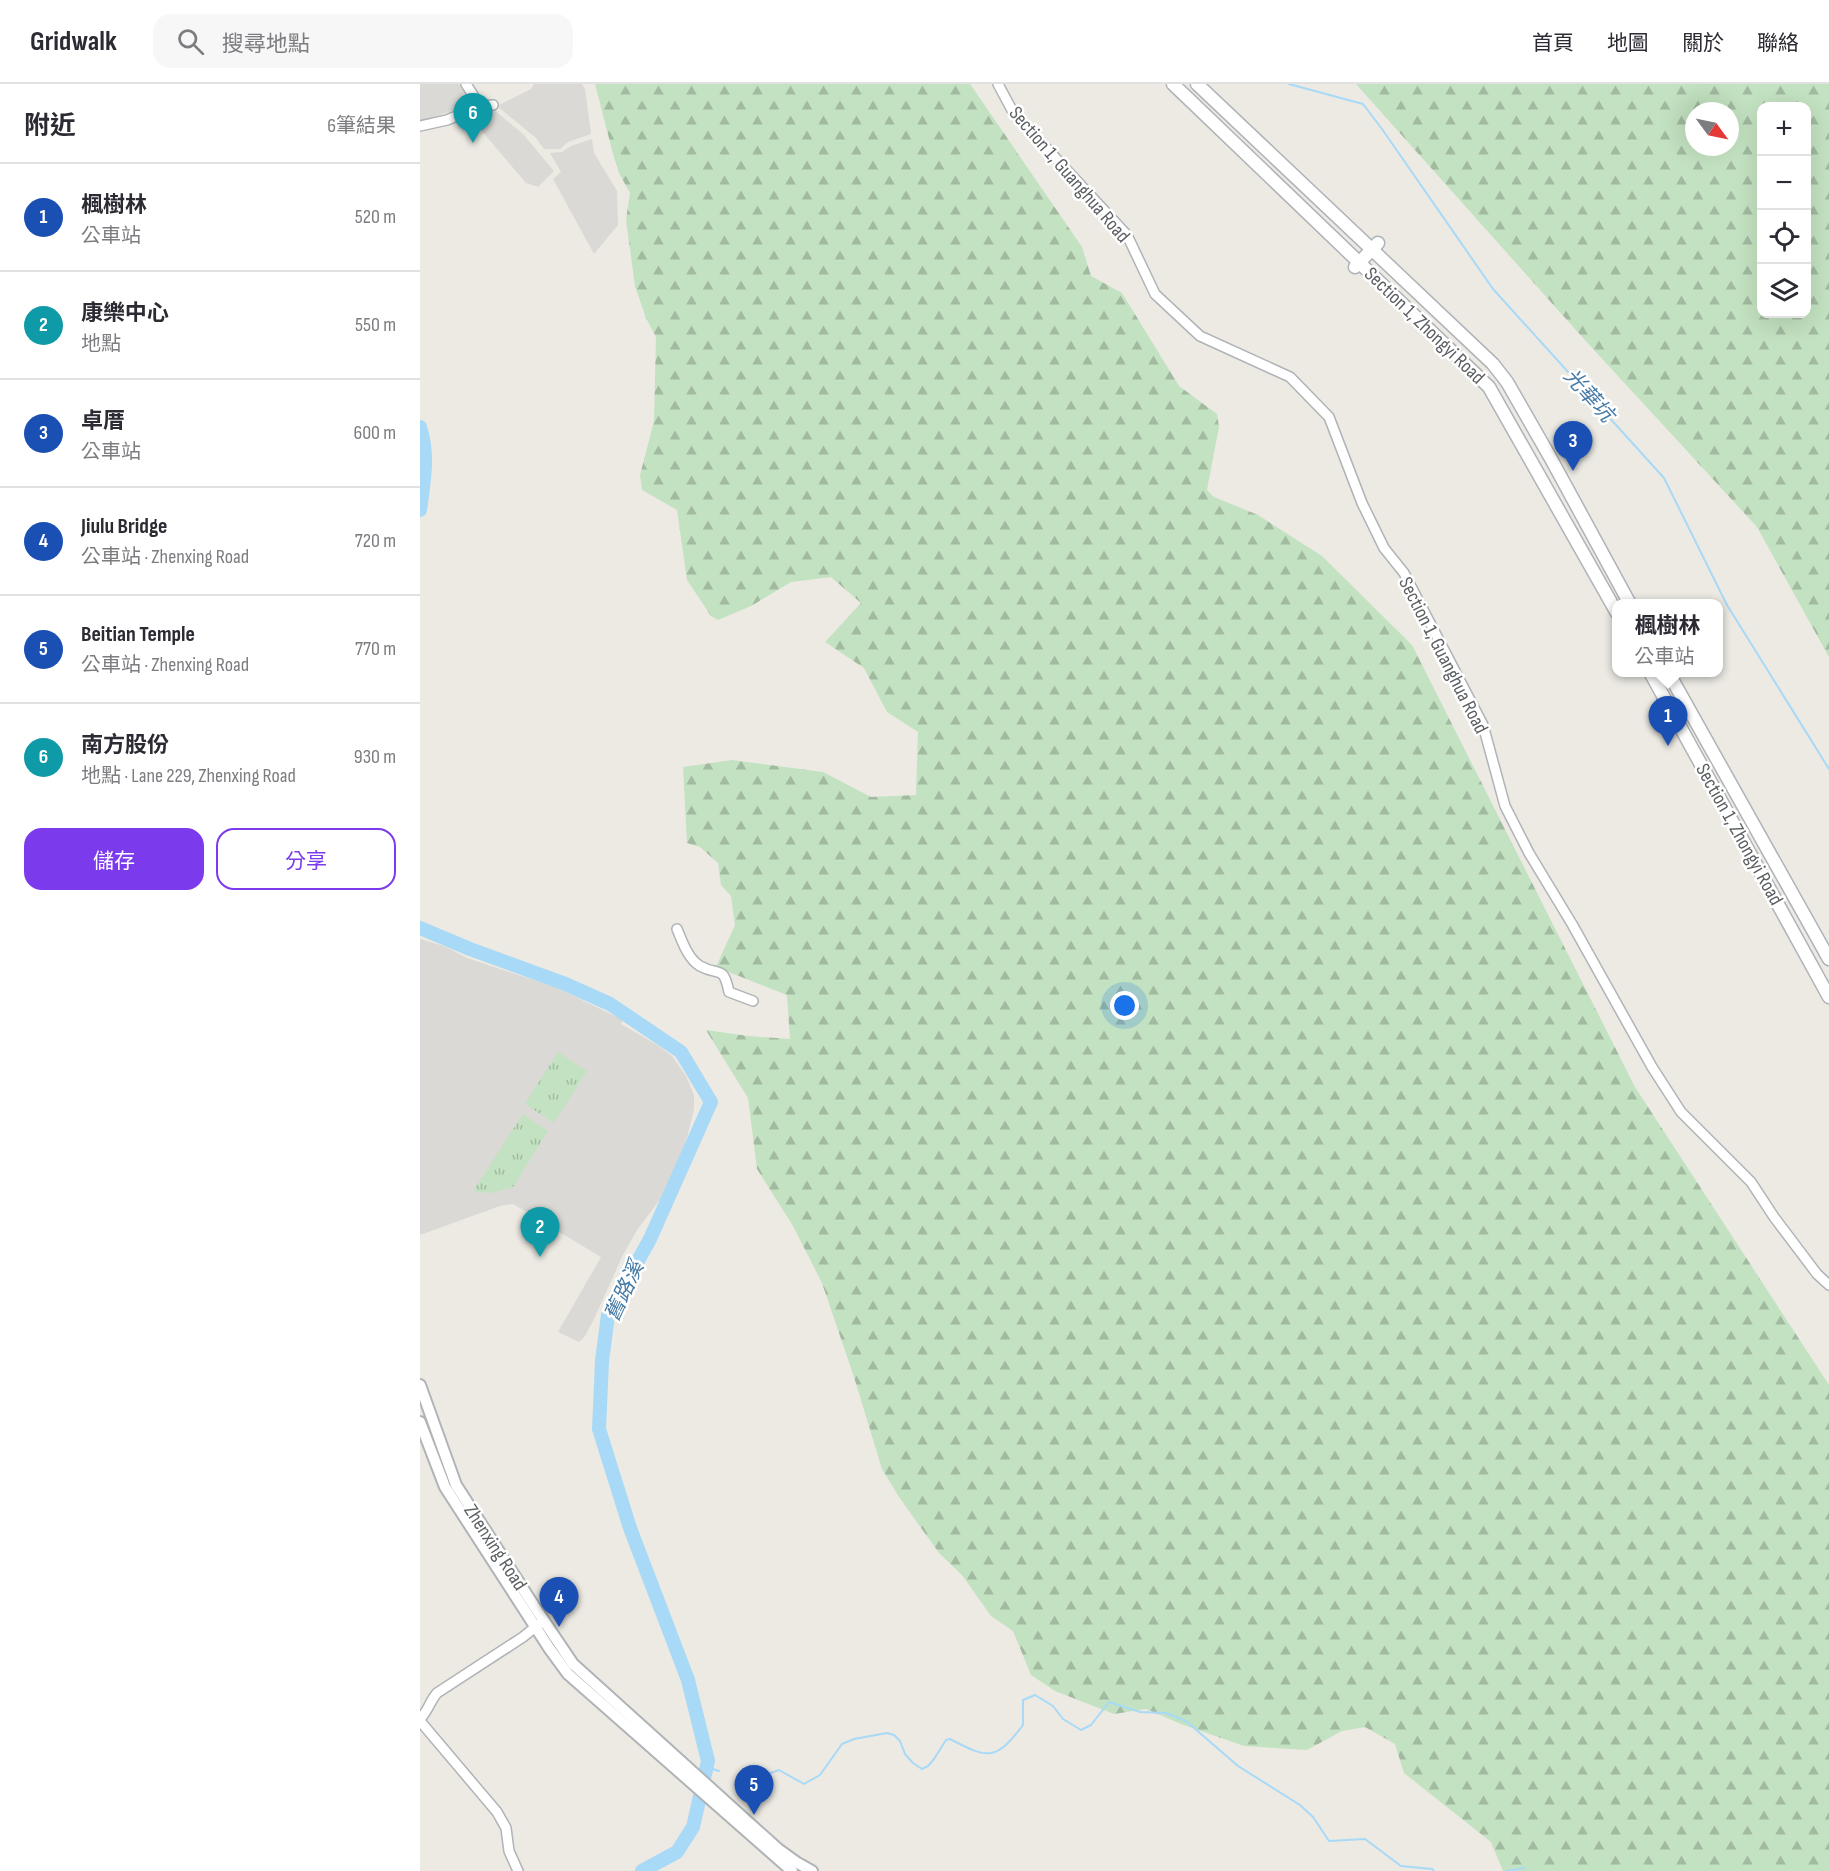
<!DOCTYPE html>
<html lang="zh-TW">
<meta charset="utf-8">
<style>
:root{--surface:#fff;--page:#f7f7f7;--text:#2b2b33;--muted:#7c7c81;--line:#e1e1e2;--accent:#7c3aed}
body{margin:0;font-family:"Sofia Sans Condensed","Noto Sans TC",sans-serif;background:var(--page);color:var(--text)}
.controls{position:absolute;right:18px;top:18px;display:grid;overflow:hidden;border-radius:12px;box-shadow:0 6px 24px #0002}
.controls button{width:54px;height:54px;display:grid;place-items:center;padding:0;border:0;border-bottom:2px solid var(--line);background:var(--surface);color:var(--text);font:30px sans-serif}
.compass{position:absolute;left:1265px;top:18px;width:54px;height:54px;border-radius:50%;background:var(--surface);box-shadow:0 6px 24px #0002;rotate:123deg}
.you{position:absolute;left:705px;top:922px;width:21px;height:21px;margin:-15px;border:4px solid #fff;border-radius:50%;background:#1a73e8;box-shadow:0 0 0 9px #1a73e833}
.badge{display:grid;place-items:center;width:39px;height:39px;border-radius:50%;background:var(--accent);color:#fff;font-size:20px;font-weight:700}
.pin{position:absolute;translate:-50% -50px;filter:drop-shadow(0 2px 3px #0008)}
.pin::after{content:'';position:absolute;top:32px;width:21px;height:18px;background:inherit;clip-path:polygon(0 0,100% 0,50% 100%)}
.popup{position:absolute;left:1192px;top:515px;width:111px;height:78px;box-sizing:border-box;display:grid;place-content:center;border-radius:12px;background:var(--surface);filter:drop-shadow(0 2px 4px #0005);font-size:20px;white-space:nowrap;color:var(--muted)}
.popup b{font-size:22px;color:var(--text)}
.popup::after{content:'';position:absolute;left:50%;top:100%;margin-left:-12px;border:12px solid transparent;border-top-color:var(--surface)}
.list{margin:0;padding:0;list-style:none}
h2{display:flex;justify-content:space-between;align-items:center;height:78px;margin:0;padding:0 24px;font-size:26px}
h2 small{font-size:20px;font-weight:400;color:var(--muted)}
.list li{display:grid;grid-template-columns:39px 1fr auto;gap:18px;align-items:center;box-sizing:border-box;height:108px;padding:0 24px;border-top:2px solid var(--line)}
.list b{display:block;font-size:22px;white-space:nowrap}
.list p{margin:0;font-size:20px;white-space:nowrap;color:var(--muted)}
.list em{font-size:20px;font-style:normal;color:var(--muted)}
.actions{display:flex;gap:12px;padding:18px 24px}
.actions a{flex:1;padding:14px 0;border:2px solid var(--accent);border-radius:18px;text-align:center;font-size:21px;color:var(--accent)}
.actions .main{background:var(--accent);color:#fff}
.icon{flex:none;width:33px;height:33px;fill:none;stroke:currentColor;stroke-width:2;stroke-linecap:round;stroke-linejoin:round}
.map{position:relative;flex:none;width:1409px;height:1787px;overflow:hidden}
header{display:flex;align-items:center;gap:36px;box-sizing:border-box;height:84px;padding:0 30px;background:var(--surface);border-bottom:2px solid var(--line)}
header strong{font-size:28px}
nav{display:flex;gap:33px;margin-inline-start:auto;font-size:21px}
.search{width:420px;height:54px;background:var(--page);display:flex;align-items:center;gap:15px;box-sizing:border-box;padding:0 21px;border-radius:18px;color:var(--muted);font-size:22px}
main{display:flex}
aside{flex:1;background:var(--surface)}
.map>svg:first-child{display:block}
.industrial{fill:#dbd9d5}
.grass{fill:url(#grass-tufts)}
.forest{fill:url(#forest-firs);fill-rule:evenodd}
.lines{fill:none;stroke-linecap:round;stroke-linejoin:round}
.stream{stroke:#a8d9f7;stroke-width:2}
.river{stroke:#a8d9f7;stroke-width:14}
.minor-casing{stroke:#b0b4b7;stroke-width:12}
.tertiary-casing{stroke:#b0b4b7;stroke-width:14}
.secondary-casing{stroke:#afb3b7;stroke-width:15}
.minor{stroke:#fff;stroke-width:9}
.tertiary{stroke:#fff;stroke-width:10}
.secondary{stroke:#fff;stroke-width:12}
.labels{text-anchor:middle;stroke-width:5;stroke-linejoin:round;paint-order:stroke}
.street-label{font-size:20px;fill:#5b5f62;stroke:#fff}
.water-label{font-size:21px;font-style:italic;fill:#477ba7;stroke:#fff}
</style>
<header>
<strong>Gridwalk</strong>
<div class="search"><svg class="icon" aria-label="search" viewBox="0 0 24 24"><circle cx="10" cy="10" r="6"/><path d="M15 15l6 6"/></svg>搜尋地點</div>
<nav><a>首頁</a><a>地圖</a><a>關於</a><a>聯絡</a></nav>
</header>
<main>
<aside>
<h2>附近<small>6筆結果</small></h2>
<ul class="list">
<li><span class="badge" style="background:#1a4fb4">1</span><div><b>楓樹林</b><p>公車站</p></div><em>520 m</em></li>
<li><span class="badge" style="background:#0f9aa8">2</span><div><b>康樂中心</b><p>地點</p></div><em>550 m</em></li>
<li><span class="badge" style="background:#1a4fb4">3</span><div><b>卓厝</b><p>公車站</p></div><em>600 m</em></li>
<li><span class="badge" style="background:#1a4fb4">4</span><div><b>Jiulu Bridge</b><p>公車站 · Zhenxing Road</p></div><em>720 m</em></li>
<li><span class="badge" style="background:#1a4fb4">5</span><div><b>Beitian Temple</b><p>公車站 · Zhenxing Road</p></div><em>770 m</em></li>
<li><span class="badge" style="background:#0f9aa8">6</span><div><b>南方股份</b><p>地點 · Lane 229, Zhenxing Road</p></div><em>930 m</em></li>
</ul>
<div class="actions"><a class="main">儲存</a><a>分享</a></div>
</aside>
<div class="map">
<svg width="1409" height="1787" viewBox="0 0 1409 1787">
<defs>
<pattern id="grass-tufts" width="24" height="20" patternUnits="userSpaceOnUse" patternTransform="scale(1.5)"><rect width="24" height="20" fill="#c3e2c1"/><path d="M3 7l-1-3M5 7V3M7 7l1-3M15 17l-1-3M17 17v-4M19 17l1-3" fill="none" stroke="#a1baa0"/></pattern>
<pattern id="forest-firs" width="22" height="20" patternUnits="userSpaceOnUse" patternTransform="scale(1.5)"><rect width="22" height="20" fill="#c3e2c1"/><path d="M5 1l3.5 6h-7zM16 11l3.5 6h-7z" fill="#a1baa0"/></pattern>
</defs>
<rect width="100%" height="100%" fill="#eceae3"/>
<g class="industrial">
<polygon points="0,0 39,0 47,8 50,16 48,21 0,38"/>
<polygon points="114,0 162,0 165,5 171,50 148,58 140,65 124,65 116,54 77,22 111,5"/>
<polygon points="63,25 73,25 103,50 134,87 118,103 106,99 50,33"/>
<polygon points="172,55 174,69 197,107 198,141 174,170 133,95 141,88 130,69 142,68 151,62"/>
<polygon points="0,855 24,862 47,874 135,903 203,936 201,940 239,962 252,972 266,992 274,1011 274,1025 267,1054 245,1109 217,1146 202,1173 174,1235 165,1252 159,1258 138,1248 181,1173 93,1120 80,1122 0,1151"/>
</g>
<g class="grass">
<polygon points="138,968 167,987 134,1039 105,1020"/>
<polygon points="103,1030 128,1047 93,1103 72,1109 53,1107"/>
</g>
<g class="forest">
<polygon points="175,0 550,0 662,163 671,192 702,209 759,302 797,330 799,343 787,406 794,413 838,431 902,472 992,561 1215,1003 1409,1301 1409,1787 1083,1787 1071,1758 984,1689 975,1660 945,1643 922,1647 887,1666 824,1662 761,1640 726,1625 694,1630 635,1607 611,1591 593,1547 571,1532 542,1491 519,1469 479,1413 462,1385 434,1293 402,1199 373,1142 337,1085 328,1014 286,946 328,952 370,955 367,911 296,883 315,841 311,812 301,801 298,779 280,763 267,759 263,683 312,676 403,688 451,713 496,711 498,648 467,628 444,584 405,558 441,519 411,493 371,498 331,522 298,536 291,532 267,496 257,426 222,406 220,391 234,337 236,253 226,234 215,202 206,136 210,109 199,89 193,70"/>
<path d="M 936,0 L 1409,0 L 1409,573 L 1337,443 L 1163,254 ZM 1386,22 L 1386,230 L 1342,230 L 1342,22 ZM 1274,27 L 1310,27 L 1310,63 L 1274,63 Z"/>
</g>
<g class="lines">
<g class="stream">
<polyline points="869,0 943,20 962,45 1073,205 1244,394 1307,521 1409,685"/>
<polyline points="287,1683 299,1687"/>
<path d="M 325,1696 L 328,1697 L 359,1686 L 384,1700 L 400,1691 L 422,1660 L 434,1655 L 467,1649 L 474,1651 L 480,1657 L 485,1670 L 493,1679 L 502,1685 L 508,1682 L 514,1675 L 526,1656 L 530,1655 C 568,1675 576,1677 603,1641 L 603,1616 L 615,1611 L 633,1622 L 643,1635 L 661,1646 L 671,1641 L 689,1618 L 720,1628 L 746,1629 L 766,1637 L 818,1682 L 880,1721 L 893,1733 L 909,1757 L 945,1755 L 981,1782 L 1012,1785 L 1014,1787"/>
<polyline points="1087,1787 1104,1784"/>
</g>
<g class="river">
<path d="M 0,343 C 9,372 4,396 0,426"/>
<polyline points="0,844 50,865 143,899 190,920 261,968 291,1018 230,1155 188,1231 182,1277 179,1345 210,1444 268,1596 288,1677 273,1743 257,1768 222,1787"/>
</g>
<defs>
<g id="minor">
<polyline points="46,0 60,22"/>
<polyline points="578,0 593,28 707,151 735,210 780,252 870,293 909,333 942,419 964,464 984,489 1063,641 1085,722 1109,769 1152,840 1232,983 1261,1028 1331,1098 1354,1133 1397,1190 1409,1201"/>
<polyline points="0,42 27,36 60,22 73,21"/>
<path d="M 257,845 C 262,857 268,875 280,882 C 300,893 303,880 309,908 L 333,917"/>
<path d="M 0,1635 C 8,1627 10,1617 17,1609 L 103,1553 L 119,1540"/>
<polyline points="0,1637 77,1728 86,1744 89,1767 98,1787"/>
</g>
<g id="tertiary">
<polyline points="0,1301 36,1401 116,1525 153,1580 358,1765 376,1778 392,1787"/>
<polyline points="0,1338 25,1403 129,1564 148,1590 372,1787"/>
</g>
<g id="secondary">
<polyline points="753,0 1069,303 1197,529"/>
<polyline points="777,0 1073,280 1087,298 1130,373 1210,520"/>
<polyline points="935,183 958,159"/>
<polyline points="1230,588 1409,913"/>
<polyline points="1248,588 1409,875"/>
</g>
</defs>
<use href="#minor" class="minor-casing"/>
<use href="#tertiary" class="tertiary-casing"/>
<use href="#secondary" class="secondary-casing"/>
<use href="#minor" class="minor"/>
<use href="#tertiary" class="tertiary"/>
<use href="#secondary" class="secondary"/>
</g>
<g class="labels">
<g class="street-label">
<text transform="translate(650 90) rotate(49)" y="7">Section 1, Guanghua Road</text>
<text transform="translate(1005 241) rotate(44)" y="7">Section 1, Zhongyi Road</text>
<text transform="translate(1024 571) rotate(63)" y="7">Section 1, Guanghua Road</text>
<text transform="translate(1320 750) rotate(61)" y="7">Section 1, Zhongyi Road</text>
<text transform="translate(76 1463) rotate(57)" y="7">Zhenxing Road</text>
</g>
<g class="water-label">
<text transform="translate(1169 311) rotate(48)" y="7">光華坑</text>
<text transform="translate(204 1207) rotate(-65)" y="7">舊路溪</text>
</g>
</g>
</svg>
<div class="controls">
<button>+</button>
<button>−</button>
<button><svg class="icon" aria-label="locate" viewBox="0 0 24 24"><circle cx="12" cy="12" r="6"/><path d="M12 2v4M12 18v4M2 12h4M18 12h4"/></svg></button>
<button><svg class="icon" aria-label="layers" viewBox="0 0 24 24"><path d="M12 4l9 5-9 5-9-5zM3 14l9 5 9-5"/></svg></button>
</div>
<svg class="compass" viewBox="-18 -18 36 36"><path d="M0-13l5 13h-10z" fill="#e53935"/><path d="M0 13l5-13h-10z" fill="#7c7c81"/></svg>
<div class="you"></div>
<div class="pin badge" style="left:1248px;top:662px;background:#1a4fb4">1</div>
<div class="popup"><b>楓樹林</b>公車站</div>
<div class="pin badge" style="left:120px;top:1173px;background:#0f9aa8">2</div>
<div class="pin badge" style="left:1153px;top:387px;background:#1a4fb4">3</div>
<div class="pin badge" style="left:139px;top:1543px;background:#1a4fb4">4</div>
<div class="pin badge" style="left:334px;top:1731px;background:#1a4fb4">5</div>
<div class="pin badge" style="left:53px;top:59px;background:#0f9aa8">6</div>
</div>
</main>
